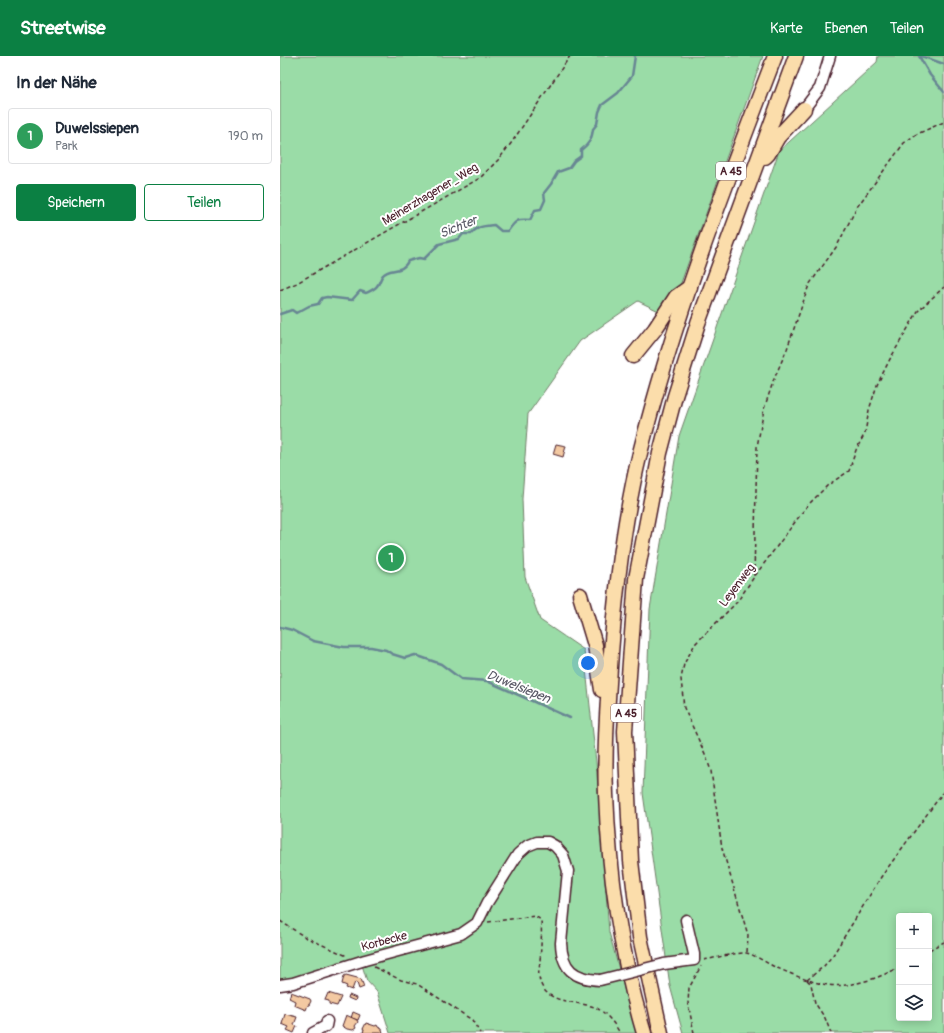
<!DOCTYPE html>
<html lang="de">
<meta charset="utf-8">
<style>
:root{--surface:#fff;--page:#f2f2f3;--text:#1f2937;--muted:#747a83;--line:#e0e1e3;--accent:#0b8043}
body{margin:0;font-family:Pangolin,sans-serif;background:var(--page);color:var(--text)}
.controls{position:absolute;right:12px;bottom:12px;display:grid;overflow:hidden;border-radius:4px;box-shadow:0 2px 10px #0003}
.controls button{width:36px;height:36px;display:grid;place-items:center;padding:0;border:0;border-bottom:1px solid var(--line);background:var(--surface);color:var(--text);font:20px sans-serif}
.you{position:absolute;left:308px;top:607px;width:14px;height:14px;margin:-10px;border:3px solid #fff;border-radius:50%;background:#1a73e8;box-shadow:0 0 0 6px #1a73e833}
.badge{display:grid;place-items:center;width:26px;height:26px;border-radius:50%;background:var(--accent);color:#fff;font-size:13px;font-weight:700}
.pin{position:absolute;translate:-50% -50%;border:2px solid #fff;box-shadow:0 1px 4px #0006}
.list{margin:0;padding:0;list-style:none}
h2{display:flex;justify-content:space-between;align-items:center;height:52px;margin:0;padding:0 16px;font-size:17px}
h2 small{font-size:13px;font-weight:400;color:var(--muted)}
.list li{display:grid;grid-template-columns:26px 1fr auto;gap:12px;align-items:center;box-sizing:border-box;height:56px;margin:0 8px 8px;padding:0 8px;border:1px solid var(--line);border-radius:4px}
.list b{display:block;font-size:15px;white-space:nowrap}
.list p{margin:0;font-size:13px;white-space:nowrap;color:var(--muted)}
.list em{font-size:13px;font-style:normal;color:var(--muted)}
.actions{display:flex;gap:8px;padding:12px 16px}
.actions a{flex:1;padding:9px 0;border:1px solid var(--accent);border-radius:4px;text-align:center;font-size:14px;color:var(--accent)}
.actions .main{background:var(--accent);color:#fff}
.icon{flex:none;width:22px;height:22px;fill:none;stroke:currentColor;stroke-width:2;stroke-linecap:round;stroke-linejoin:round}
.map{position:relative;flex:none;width:664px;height:977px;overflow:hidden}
header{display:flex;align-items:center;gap:24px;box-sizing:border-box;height:56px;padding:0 20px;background:var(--accent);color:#fff}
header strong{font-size:19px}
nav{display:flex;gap:22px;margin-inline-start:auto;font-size:14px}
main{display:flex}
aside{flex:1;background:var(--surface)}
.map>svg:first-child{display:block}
.green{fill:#9adca7;stroke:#727e69;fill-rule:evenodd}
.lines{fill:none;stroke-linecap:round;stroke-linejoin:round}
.stream{stroke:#688693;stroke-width:2.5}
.building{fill:#f3c9a2;stroke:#4a1f2b}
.minor-casing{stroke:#4a1f2b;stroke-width:13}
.highway-casing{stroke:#4a1f2b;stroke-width:17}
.path{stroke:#4a1f2b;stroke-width:1.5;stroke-dasharray:4 3;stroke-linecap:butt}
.minor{stroke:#fff;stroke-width:10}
.highway{stroke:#fbddab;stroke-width:14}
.minor-bridge-casing{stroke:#4a1f2b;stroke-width:13;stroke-linecap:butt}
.minor-bridge{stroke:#fff;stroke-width:10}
.labels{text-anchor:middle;stroke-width:4;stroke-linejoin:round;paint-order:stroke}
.shield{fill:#fff;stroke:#80626b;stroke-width:1}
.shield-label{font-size:11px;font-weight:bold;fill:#4a1f2b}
.street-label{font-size:12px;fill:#4a1f2b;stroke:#fff}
.water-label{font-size:13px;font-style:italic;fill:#5c5b68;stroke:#fff}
</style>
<header>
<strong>Streetwise</strong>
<nav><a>Karte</a><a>Ebenen</a><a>Teilen</a></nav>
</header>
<main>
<aside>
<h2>In der Nähe<small></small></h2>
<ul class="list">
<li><span class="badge" style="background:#2e9e5b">1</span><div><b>Duwelssiepen</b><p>Park</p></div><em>190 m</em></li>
</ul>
<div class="actions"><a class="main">Speichern</a><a>Teilen</a></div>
</aside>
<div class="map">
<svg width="664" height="977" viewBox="0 0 664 977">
<rect width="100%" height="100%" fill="#fff"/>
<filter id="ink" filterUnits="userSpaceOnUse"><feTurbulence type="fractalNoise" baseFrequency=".025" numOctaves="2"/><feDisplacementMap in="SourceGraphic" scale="8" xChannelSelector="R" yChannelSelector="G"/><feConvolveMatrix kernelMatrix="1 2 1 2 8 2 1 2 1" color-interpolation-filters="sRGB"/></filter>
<g filter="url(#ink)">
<g class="green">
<polygon points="0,0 483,0 389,260 358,245 300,285 248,358 242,443 245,521 260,564 304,594 316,706 329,876 356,977 110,977 97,936 87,925 82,909 36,917 0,926"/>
<path d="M 598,0 L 664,0 L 664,977 L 403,977 L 390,930 L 363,737 L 370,553 L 399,380 L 499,95 L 597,6 ZM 619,860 L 649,860 L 649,962 L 619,962 Z"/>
</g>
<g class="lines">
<g class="stream">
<polyline points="639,0 650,19 664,36"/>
<polyline points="641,0 664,8"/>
<path d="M 0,258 L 12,254 L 16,257 L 29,250 L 38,248 L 42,242 L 47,241 L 72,244 L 80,235 L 86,237 C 90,235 95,233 97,230 C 100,227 100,222 103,219 C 110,211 122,218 128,205 L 139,202 L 144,203 L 159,188 L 179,183 L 183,178 L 191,178 C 197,170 205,170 214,169 L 221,175 L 228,175 C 236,164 237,163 250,164 L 255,154 L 261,153 L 265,144 L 264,137 L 271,128 L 278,116 L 289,112 L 294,105 L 301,100 L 301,94 C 309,88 312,83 313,73 L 317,68 L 319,56 L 322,49 L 338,37 L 352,20 L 355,0"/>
<polyline points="0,571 12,574 33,585 64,591 91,591 106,594 112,598 125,602 135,599 161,608 181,623 207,625 290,662"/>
</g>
</g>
<g class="building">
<polygon points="276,388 286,390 283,401 273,398"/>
<polygon points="66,919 81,923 84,931 79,933 77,927 75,926 72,934 66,932 67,930 62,928 64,920"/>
<polygon points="11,936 30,943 31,945 29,949 28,949 26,954 14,949 15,945 9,942"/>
<polygon points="48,937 61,941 57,950 49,948 49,945 45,944"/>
<polygon points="69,939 76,942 75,945 68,942"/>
<polygon points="73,956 80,959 78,964 71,962"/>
<polygon points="5,958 17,961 14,969 17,970 14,977 7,974 9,971 2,968"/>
<polygon points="66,959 77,964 78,966 75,970 76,972 73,974 67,973 62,970"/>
<polygon points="86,967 95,970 97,969 98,971 102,973 103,977 83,977 84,973 83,973"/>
</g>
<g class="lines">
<defs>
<g id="minor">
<polyline points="524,53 540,32 550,0"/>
<polyline points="384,908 414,904 414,898 406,864"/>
<path d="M 0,929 L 13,927 L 85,904 L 181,878 L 197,867 L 207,847 L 238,798 L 247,790 L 257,786 L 268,786 L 275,790 L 283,799 L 288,815 L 281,887 C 282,913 294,923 320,924"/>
<polyline points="33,977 46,970 47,965"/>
</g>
<g id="highway">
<polyline points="485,101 488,98 498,81 524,53"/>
<polyline points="353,300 375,273 396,241 410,231"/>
<polyline points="300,539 315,589 322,634"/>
<path d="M 364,977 C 341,900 329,819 326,738 C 324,691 328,644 331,597 C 336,530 344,462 360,397 C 394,261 445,130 495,0"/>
<polyline points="381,977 360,881 351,805 345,675 356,523 380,397 395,340 418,267 516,0"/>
</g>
</defs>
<use href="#minor" class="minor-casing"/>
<use href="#highway" class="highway-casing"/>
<g class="path">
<polyline points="0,234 17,227 200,122 219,103 232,86 290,0"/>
<polyline points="474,520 477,391 484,353 494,323 507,293 529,229 557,190 577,151 624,87 635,79 664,66"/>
<polyline points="0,865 25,881 67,900"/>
<path d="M 208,866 L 255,860 L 261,864 C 262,878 261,891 260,905 C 260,910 258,915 259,920 C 262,949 295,944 314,951 C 325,955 334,967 340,977"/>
<polyline points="649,894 664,886"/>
<polyline points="467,896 468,879 442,792 431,715 426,700 404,652 401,623 404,608 415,588 457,546 474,521 527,450 548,429 569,415 576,394 585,377 589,354 597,329 610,303 638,255 664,231"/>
<path d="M 424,904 C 436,902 453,897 466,897 C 471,897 487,907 493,910 C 511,918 529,926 548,929 C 569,932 601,922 619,911"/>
<polyline points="94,911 121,924 137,928 148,935 192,964 200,977"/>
<polyline points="527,924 544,910 553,899 601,821 664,735"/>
<polyline points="527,924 531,928 535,947 545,962 551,977"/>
<polyline points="414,977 408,947 409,932 421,910"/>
</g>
<use href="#minor" class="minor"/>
<use href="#highway" class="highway"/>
<defs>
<polyline id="minor-bridge" points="320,924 384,908"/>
</defs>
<use href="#minor-bridge" class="minor-bridge-casing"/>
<use href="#minor-bridge" class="minor-bridge"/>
</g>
</g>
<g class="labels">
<g class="shield">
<rect x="436" y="106" width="30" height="18" rx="3"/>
<rect x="331" y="648" width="30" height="18" rx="3"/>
</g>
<g class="shield-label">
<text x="451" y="119">A 45</text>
<text x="346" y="661">A 45</text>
</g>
<g class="street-label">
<text transform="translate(150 138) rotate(-31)" y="4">Meinerzhagener_Weg</text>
<text transform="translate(457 529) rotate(-53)" y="4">Leyenweg</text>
<text transform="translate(104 885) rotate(-15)" y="4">Korbecke</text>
</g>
<g class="water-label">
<text transform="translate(178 170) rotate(-22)" y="5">Sichter</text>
<text transform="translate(239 630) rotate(22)" y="5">Duwelsiepen</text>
</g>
</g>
</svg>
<div class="controls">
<button>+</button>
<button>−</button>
<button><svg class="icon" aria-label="layers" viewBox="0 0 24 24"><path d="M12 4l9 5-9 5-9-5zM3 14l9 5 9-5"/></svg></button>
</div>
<div class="you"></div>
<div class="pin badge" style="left:111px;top:502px;background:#2e9e5b">1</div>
</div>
</main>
